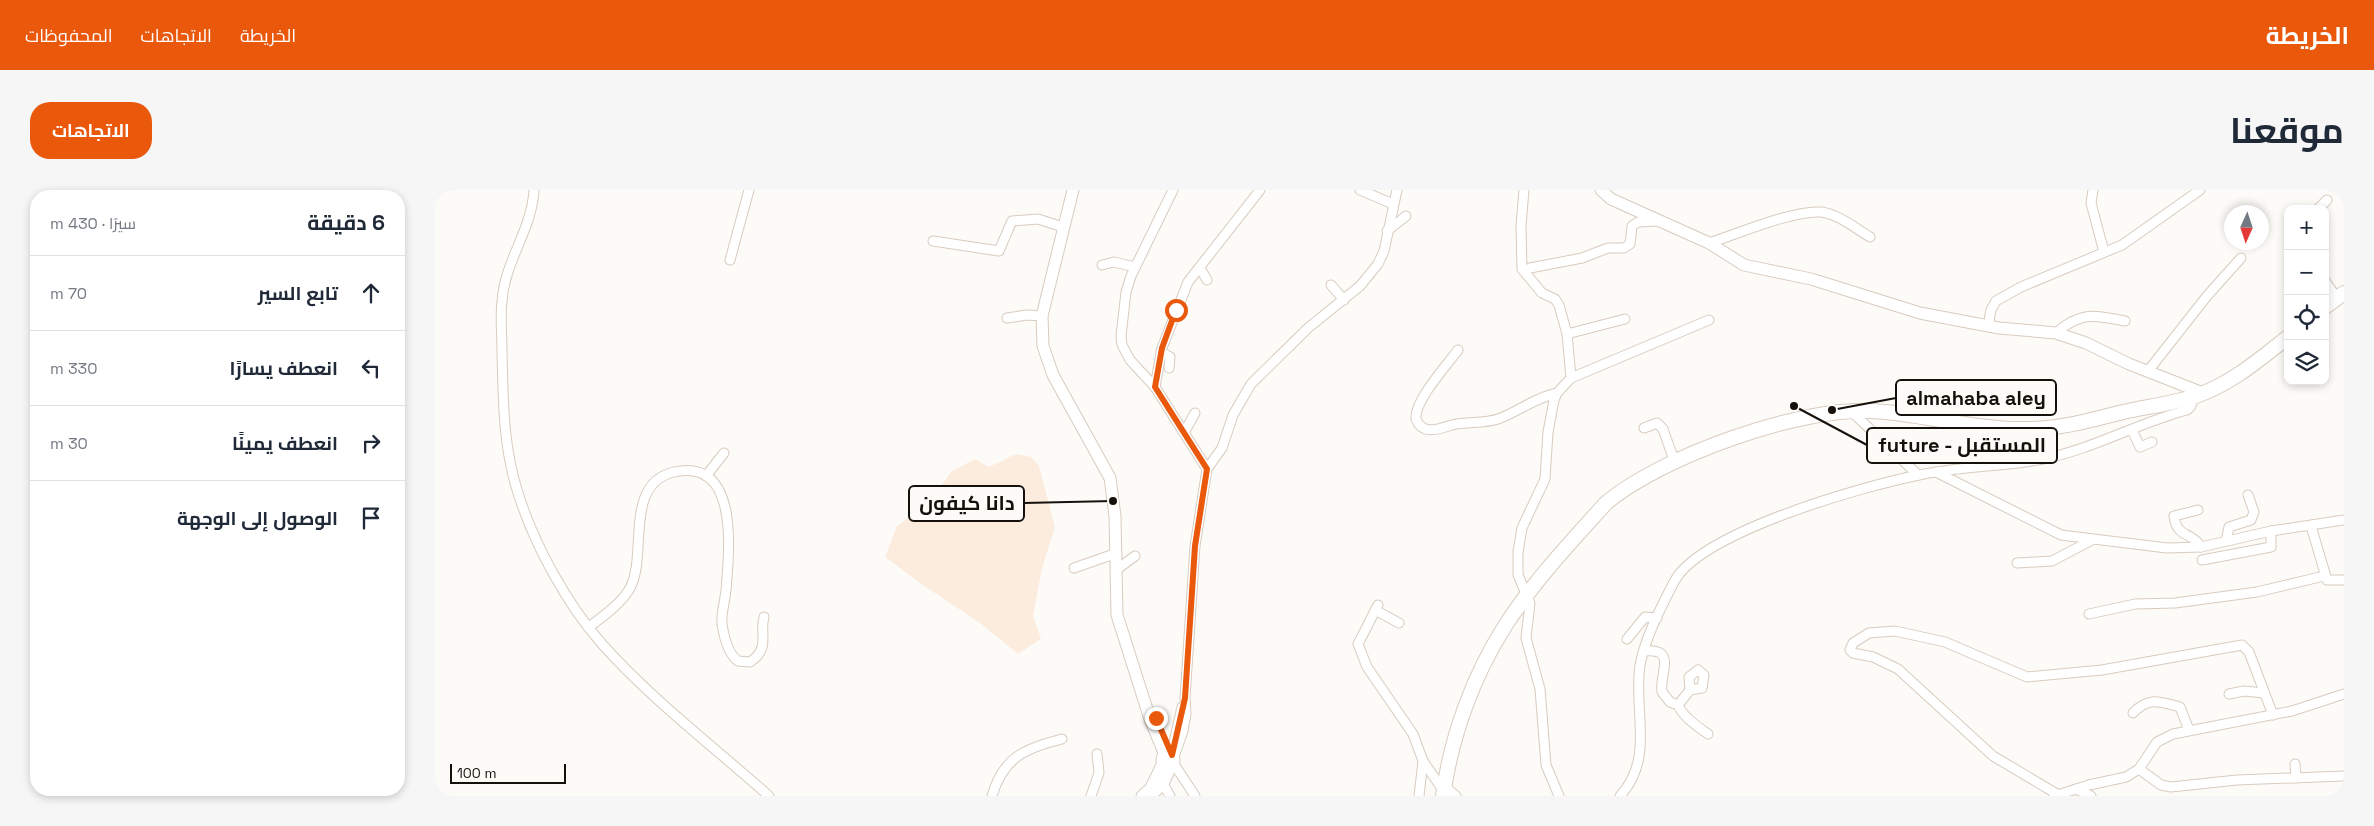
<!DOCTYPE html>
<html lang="ar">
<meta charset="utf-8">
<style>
:root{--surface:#fff;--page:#f6f6f7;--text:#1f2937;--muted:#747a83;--line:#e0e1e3;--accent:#ea580c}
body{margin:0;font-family:"Space Grotesk",Cairo,sans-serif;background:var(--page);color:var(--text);direction:rtl}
.controls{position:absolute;right:15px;top:15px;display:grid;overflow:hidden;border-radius:10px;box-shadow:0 2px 8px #0003}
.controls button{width:45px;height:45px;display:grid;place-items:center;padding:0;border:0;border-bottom:1px solid var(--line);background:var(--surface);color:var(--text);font:25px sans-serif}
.compass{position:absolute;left:1789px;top:15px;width:45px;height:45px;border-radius:50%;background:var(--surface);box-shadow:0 2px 8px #0003;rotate:183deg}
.scale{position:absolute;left:15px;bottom:12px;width:116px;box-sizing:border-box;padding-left:5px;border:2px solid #15100c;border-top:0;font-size:14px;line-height:18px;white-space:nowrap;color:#15100c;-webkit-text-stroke:4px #fdfbf8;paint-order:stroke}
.stop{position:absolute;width:15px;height:15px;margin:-11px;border:4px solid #ea580c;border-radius:50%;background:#fff}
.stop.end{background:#ea580c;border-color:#fff;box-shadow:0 1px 5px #0008}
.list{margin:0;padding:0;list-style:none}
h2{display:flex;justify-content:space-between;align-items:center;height:65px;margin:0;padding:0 20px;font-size:21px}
h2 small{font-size:16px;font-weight:400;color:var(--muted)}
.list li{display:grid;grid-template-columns:32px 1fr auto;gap:15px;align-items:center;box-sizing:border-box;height:75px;padding:0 20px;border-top:1px solid var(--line)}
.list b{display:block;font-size:19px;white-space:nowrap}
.list em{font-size:16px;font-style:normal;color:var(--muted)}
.icon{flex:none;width:28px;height:28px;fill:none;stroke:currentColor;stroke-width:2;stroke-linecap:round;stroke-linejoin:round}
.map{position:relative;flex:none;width:1909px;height:606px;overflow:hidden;direction:ltr;border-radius:20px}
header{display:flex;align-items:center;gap:30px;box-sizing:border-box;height:70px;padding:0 25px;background:var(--accent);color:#fff}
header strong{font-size:24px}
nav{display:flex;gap:28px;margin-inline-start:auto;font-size:18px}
.intro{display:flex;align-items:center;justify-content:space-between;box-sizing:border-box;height:120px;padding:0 30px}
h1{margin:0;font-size:35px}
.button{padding:12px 22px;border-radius:20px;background:var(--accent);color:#fff;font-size:18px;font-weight:700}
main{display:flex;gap:30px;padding:0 30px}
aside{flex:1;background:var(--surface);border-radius:20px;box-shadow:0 2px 8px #0003}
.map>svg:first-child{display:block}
.built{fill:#fcecde}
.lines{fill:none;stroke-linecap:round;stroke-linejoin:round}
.minor-casing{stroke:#d8cbbf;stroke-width:11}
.tertiary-casing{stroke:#d8cbbf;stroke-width:13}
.primary-casing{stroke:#d8cbbf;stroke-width:16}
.minor{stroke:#fff;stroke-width:9}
.tertiary{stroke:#fff;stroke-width:11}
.primary{stroke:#fff;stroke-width:14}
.route{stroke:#ea580c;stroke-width:6}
.leader{fill:none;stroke:#15100c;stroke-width:2}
.callout-dot{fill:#15100c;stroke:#fdfbf8;stroke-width:2}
.callout{fill:#fdfbf8;stroke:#15100c;stroke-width:2}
.callout-label{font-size:20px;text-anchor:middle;font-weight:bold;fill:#15100c}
</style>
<header>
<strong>الخريطة</strong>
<nav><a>الخريطة</a><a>الاتجاهات</a><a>المحفوظات</a></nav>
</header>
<div class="intro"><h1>موقعنا</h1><a class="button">الاتجاهات</a></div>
<main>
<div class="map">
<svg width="1909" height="606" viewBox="0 0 1909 606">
<rect width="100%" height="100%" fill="#fdfbf8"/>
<polygon class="built" points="581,264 596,267 604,276 620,337 607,378 598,426 606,449 583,464 545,433 488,395 450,367 462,336 494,313 517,281 540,269 554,277"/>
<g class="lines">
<defs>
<g id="minor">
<path d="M 99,0 C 97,40 69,72 67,112 C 65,128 67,144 67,161 C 68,208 68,257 83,303 C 99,354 131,413 167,454 C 216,509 279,557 334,606"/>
<polyline points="925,0 958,14"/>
<polyline points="1089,0 1086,36 1087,79 1107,103 1120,109 1124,115 1132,144 1136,188"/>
<polyline points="1658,0 1656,13 1669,62"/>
<polyline points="1883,19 1892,10"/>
<polyline points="952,41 971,26"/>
<polyline points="498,51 564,61 577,31 603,29 628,37"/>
<path d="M 1274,53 C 1302,44 1358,20 1386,22 C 1403,24 1420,38 1435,47"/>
<polyline points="295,70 314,0"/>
<polyline points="667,75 679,72 700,77"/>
<polyline points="765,78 772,90"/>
<polyline points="1095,78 1147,68 1173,58 1189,58 1195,54 1197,36 1203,32 1224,31"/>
<polyline points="1890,91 1902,108"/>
<polyline points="896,95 909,110"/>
<polyline points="572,128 592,125 607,126"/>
<polyline points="1553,136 1556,120 1561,111 1586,97 1687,55 1765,0"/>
<path d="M 1621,143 C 1646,121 1659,125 1690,131"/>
<polyline points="1132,144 1190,129"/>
<path d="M 1023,160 C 1012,175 979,211 981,229 C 988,246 1004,239 1017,235 C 1032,231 1048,234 1063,229 C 1083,222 1101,207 1122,203"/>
<polyline points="726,162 735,167 734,178"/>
<polyline points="1713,181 1772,106 1806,68"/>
<polyline points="720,197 695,170 687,155 686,146 691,102 696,86 738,0"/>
<polyline points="1416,221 1483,285"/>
<polyline points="1209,238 1222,233 1228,239 1240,273"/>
<polyline points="1697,240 1705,257 1717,252"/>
<polyline points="750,241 760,223"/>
<polyline points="772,279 720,197 727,158 753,92 825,0"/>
<polyline points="1501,282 1626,345 1732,358 1766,357 1836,341 1909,330"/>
<polyline points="271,286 289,263"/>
<path d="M 1763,320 L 1739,326 C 1742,349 1757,341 1766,357"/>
<polyline points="1876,336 1892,390 1909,390"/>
<polyline points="1791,351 1794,337 1816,330 1819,322 1813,305"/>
<polyline points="1767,370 1836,357 1836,341"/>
<polyline points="1582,373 1617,371 1657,350"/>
<polyline points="639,378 682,363"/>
<polyline points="681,380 700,366"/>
<polyline points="943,415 923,454 932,477 978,544 988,571 1008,600"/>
<polyline points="940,420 964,433"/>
<polyline points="1654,424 1700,414 1740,413 1822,402 1889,386"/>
<path d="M 154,437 C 167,427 187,413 195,398 C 213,365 188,294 239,282 C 305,267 294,362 291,400 C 290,411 286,423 287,434 C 289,447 293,464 303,471 L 315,472 C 336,458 324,444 329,427"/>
<polyline points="1192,449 1210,427 1222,428"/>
<path d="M 1209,461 C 1243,458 1224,483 1227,502 L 1235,512 L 1243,515 C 1248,527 1262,536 1273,544"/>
<polyline points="1794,504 1809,501 1829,503"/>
<polyline points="1243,515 1255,500 1267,498 1269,485 1263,480 1254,487 1255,500"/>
<path d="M 1698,523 C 1714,506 1725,512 1745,517 L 1754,540"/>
<polyline points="737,561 747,517"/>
<polyline points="739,567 748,541 751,524 750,508 760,356 772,279 787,258 798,225 816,194 873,138 925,96 943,74 949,61 962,0"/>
<polyline points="739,574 760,606"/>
<polyline points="1860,574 1861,588"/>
<polyline points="1704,579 1726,595 1736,597 1802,590 1909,586"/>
<polyline points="728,594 735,606"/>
<polyline points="1009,596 1021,606"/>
<polyline points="1641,599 1656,606"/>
<polyline points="1622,604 1558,566 1463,479 1438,467 1418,463 1415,460 1418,453 1434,443 1460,441 1510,452 1592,487 1667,480 1807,455 1814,462 1838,525"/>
<path d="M 557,606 C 568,567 591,558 627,549"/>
<polyline points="656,606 664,583 662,564"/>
<polyline points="984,606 988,571"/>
<polyline points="1124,606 1111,575 1105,499 1091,448 1095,413 1083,385 1083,362 1087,338 1110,289 1113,242 1119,210 1122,203 1136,188 1274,130"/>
<path d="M 1185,606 C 1220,568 1198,521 1205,475 C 1210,448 1226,417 1239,392 C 1265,342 1429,296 1484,285 C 1525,276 1568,277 1608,269 C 1658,259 1703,233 1752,220 L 1756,216 L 1759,206"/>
<polyline points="1619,606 1654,595 1691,587 1704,579 1722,552 1738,544 1857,521 1909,504"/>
</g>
<g id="tertiary">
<polyline points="638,0 607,126 608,156 618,185 675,288 680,326 682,425 715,529 730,565"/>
<polyline points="1166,0 1176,9 1274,53 1309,75 1376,89 1485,123 1564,138 1621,143 1651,153 1694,174 1768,203"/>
<circle cx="733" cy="570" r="6"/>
<polyline points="716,605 728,594 736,576"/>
<polyline points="707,606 716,598 728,573"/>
</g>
<g id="primary">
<polyline points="1890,117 1909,103"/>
<path d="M 1008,606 C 1016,547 1038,486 1070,436 C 1098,392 1136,352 1171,313 C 1225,267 1367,216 1438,221 C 1489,224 1540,240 1591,239 C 1623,239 1653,231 1684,223 C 1709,217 1736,214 1761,206 C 1796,194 1825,169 1853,147"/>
</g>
</defs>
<use href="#minor" class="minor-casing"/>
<use href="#tertiary" class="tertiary-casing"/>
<use href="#primary" class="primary-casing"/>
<use href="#minor" class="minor"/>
<use href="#tertiary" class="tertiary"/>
<use href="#primary" class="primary"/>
</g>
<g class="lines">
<polyline class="route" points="721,528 737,565 750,508 760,356 772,279 720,197 727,158 741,120"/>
</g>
<path class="leader" d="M1397 220L1461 208M1359 216L1432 255M678 311L589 313"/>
<g class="callout-dot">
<circle cx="1397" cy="220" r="5"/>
<circle cx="1359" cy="216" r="5"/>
<circle cx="678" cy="311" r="5"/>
</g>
<g class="callout">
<rect x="1461" y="190" width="160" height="35" rx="5"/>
<rect x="1432" y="238" width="190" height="35" rx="5"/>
<rect x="474" y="296" width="115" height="35" rx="5"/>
</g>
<g class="callout-label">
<text x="1541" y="215">almahaba aley</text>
<text x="1527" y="262">future - المستقبل</text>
<text x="532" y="320">دانا كيفون</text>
</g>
</svg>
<div class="controls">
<button>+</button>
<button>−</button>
<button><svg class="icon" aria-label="locate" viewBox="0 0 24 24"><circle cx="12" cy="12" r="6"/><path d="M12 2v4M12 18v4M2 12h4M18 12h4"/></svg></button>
<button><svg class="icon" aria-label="layers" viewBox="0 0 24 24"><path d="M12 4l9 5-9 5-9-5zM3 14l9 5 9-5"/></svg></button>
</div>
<svg class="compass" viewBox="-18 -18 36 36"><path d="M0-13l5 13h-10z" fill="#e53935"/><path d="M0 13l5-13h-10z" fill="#747a83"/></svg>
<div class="scale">100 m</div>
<div class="stop" style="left:741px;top:120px"></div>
<div class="stop end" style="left:721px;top:528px"></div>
</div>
<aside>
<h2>6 دقيقة<small>سيرًا · 430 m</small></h2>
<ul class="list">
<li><svg class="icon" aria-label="ahead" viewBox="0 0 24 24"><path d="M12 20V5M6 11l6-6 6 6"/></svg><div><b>تابع السير</b></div><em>70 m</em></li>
<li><svg class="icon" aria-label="left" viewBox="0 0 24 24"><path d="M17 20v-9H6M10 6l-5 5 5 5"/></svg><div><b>انعطف يسارًا</b></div><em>330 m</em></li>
<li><svg class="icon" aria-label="right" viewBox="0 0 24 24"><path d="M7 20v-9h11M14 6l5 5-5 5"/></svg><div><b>انعطف يمينًا</b></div><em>30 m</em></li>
<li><svg class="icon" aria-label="arrive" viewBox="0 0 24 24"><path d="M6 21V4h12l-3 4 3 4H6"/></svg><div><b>الوصول إلى الوجهة</b></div></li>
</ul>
</aside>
</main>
